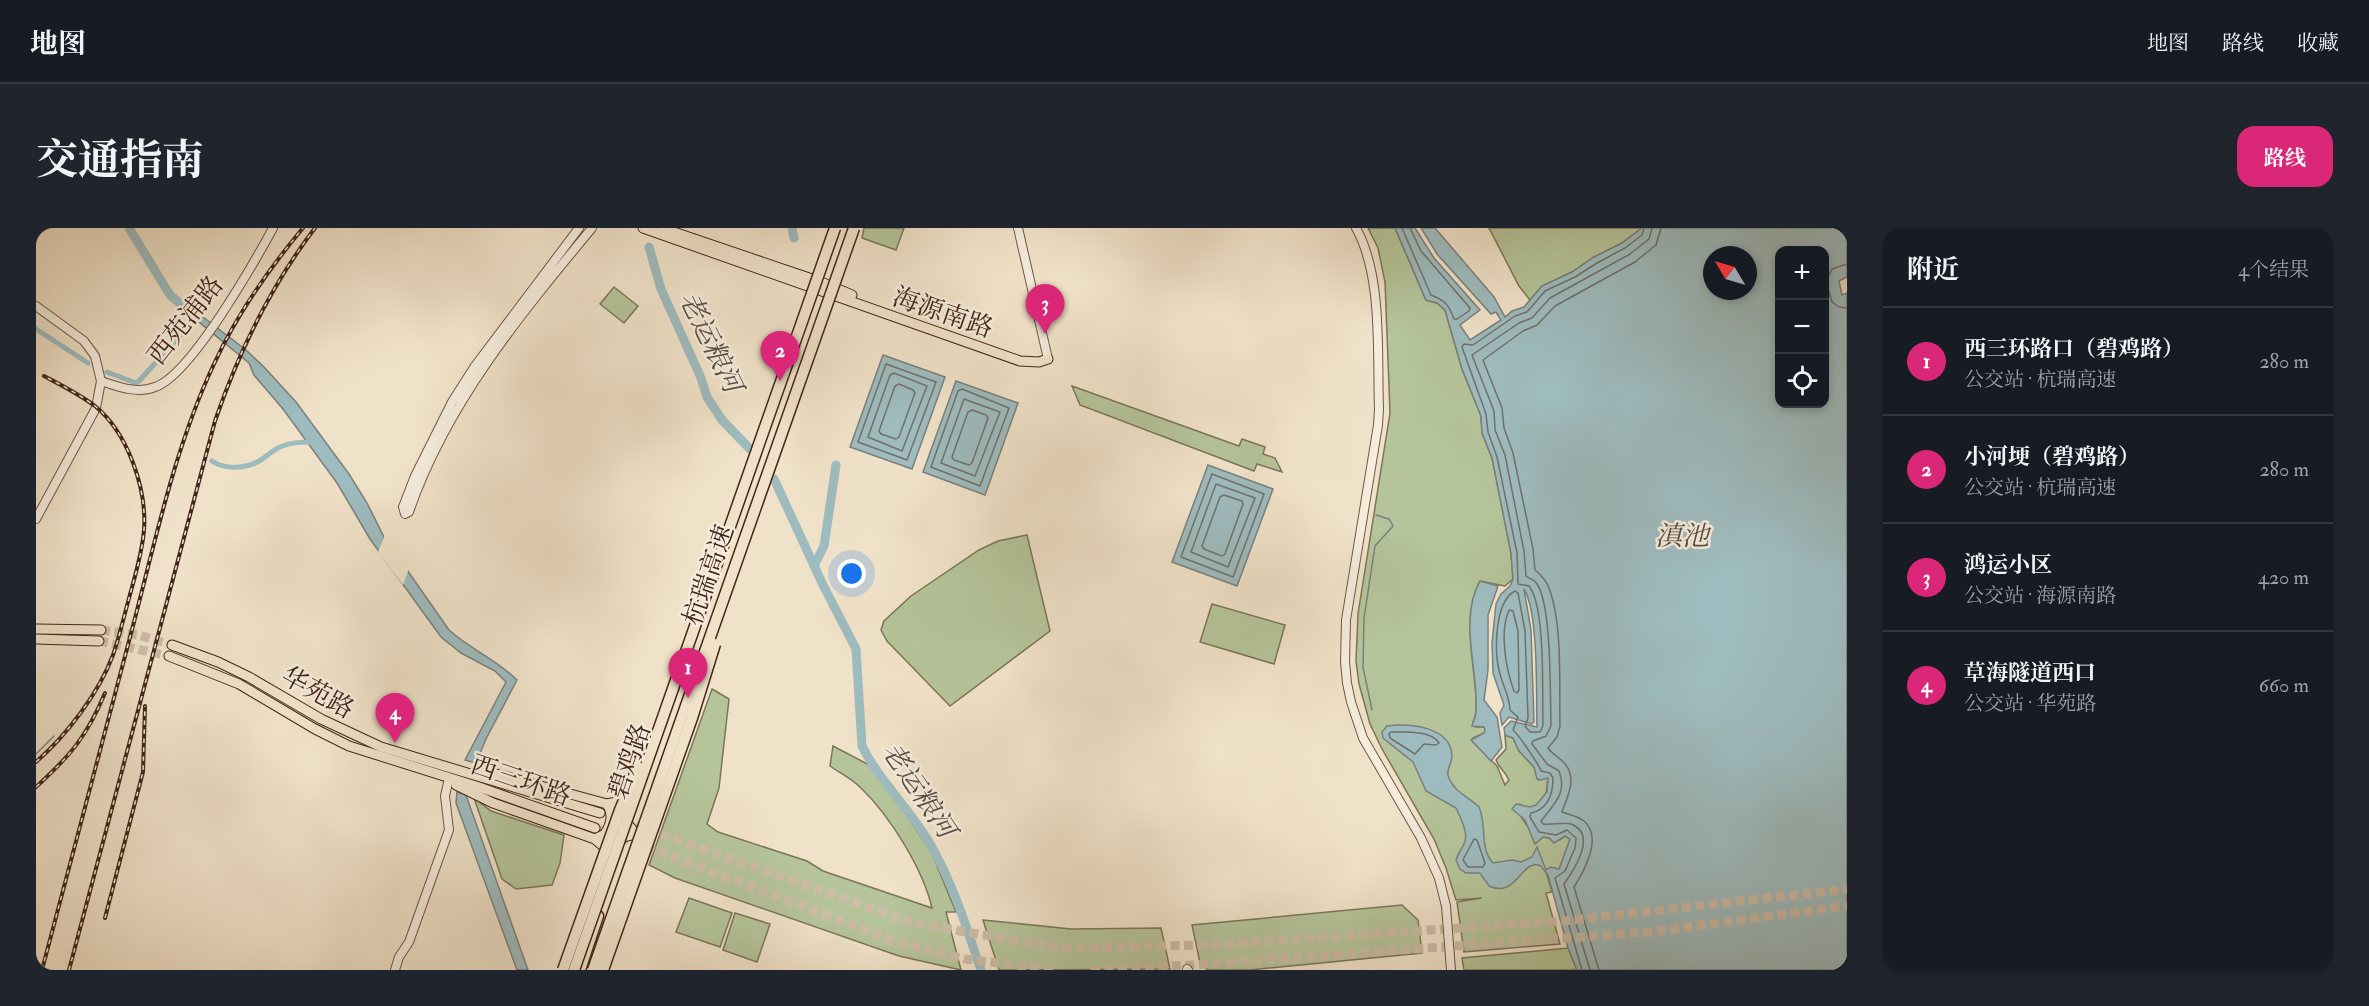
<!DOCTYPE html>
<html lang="zh">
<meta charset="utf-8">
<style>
:root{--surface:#171b24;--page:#20242c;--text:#f1f3f6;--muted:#9ea1a6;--line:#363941;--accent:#db2777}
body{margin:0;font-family:"IM FELL Double Pica","Noto Serif SC",serif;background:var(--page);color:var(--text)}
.controls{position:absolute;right:18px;top:18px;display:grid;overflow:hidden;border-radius:12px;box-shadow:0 3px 9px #0003}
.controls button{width:54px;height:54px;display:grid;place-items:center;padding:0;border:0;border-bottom:2px solid var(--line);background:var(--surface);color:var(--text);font:30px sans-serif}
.compass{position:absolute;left:1667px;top:18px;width:54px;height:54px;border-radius:50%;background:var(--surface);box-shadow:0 3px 9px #0003;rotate:308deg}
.you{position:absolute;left:816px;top:346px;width:21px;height:21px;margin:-15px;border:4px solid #fff;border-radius:50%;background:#1a73e8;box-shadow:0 0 0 9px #1a73e833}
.badge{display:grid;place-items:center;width:39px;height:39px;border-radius:50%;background:var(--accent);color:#fff;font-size:20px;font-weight:700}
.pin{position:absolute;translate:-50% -50px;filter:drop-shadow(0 2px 3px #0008)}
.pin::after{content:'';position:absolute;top:32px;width:21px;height:18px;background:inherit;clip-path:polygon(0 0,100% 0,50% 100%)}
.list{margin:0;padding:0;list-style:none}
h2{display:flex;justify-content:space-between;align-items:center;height:78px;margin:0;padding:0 24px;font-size:26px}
h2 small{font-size:20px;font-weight:400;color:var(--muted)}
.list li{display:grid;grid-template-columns:39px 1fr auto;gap:18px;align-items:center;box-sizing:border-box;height:108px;padding:0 24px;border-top:2px solid var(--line)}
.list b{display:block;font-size:22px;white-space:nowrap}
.list p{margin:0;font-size:20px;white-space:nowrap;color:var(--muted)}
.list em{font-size:20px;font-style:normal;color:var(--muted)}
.icon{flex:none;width:33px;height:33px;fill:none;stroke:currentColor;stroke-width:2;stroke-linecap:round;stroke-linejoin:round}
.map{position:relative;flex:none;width:1811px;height:742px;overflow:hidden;border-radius:18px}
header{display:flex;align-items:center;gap:36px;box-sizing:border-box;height:84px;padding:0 30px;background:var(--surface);border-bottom:2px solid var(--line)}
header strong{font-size:28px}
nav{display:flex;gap:33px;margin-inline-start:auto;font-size:21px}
.intro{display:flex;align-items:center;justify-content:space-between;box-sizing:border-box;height:144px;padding:0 36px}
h1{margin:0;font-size:42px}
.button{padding:15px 27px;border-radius:18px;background:var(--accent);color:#fff;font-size:21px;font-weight:700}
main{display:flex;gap:36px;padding:0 36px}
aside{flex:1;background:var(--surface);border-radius:18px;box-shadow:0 3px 9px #0003}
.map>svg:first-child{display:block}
.green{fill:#b5c49a;stroke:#7c755a;stroke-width:1.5}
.water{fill:#9ebcbf;stroke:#7a807d;stroke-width:1.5;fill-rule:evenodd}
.pier{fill:#f0e2c9}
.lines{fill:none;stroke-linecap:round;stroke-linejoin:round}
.shore{stroke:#70716c;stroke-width:1.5}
.stream{stroke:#7a807d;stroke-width:1.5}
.canal{stroke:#9ebcbf;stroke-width:5}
.river{stroke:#9ebcbf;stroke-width:9}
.major-tunnel{stroke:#cdbca6;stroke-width:9;stroke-dasharray:9 4.5;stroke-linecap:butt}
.minor-casing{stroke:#6e5546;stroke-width:10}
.major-casing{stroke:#43261a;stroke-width:11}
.highway-casing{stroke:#43261a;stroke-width:13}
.minor{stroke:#f5ecdc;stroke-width:8}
.major{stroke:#f0e2c9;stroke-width:9}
.highway{stroke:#f0e2c9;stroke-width:10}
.rail-casing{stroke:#43261a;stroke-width:4}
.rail{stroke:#f5ecdc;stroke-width:1.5;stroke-dasharray:4.5;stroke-linecap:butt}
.highway-bridge-casing{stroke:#43261a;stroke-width:13;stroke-linecap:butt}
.highway-bridge{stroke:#f0e2c9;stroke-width:10}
.labels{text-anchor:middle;stroke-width:5;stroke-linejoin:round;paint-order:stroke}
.street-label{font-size:26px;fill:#43261a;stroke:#f5ecdc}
.water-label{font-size:27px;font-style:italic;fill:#5a4c43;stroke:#f5ecdc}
</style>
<header>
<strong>地图</strong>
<nav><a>地图</a><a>路线</a><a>收藏</a></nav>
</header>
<div class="intro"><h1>交通指南</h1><a class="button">路线</a></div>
<main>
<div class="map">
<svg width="1811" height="742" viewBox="0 0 1811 742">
<rect width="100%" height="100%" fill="#f0e2c9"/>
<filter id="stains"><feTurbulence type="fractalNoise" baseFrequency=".00333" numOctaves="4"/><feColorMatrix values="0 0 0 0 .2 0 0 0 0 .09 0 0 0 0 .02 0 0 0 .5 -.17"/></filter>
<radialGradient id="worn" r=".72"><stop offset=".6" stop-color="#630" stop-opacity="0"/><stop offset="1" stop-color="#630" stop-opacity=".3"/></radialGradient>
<g class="green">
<polygon points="828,0 868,0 860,22 826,10"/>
<path d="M 1332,0 L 1359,0 L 1390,72 L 1401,75 L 1409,82 L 1426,141 L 1445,188 L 1446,205 L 1456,230 L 1475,325 L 1477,351 L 1469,358 L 1444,353 C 1427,383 1436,424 1439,457 C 1440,469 1442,483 1437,494 L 1439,499 L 1448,499 L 1450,502 L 1448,505 L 1437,510 L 1437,514 L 1461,538 L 1469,557 L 1473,552 C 1469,543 1463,540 1460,532 L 1470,521 L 1469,507 L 1477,510 L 1483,523 L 1498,539 L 1502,552 L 1512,550 C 1510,565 1512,568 1499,579 L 1489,579 L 1483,576 L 1481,583 L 1496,605 L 1499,615 L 1507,609 L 1524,612 L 1529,608 L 1534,611 L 1524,642 L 1518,640 L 1510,643 L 1516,664 L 1510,665 L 1524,716 L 1428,724 L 1421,674 L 1446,670 L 1420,672 L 1410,640 L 1398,611 L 1346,521 L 1334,496 L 1323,456 L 1320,433 L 1322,386 L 1354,185 L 1349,54 L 1342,20 Z"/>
<polygon points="1453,0 1606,0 1586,15 1558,29 1536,44 1506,58 1494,72 1483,58"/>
<polygon points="578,59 602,78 588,95 564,76"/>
<polygon points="1036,158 1203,218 1206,211 1229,219 1227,226 1239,230 1246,244 1221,236 1218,243 1044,177"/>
<polygon points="991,307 1014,403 914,478 851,413 845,402 848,393 875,368 943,322 962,313"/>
<polygon points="1176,376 1249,397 1238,436 1164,414"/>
<path d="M 676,461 L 693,471 L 683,560 L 671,596 L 682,604 L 771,633 L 787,643 L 896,680 C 887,641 854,588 825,560 C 816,551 804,545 794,538 L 797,518 L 837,539 L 895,623 L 920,684 L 910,684 L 925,742 L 863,728 L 639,650 L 613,637 Z"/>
<polygon points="438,570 455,583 528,607 524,635 516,657 480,661 466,651"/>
<polygon points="653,670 696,685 684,719 640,704"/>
<polygon points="1366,677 1382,692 1386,725 1213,742 1172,742 1164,735 1156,697"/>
<polygon points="699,685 734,696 721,734 687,722"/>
<polygon points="947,692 1035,701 1125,700 1134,741 963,742"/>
<polygon points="1532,720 1541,742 1428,742 1426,730"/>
</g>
<g class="water">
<path d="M 1359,0 L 1379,0 L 1398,30 L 1444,82 L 1424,97 L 1434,112 L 1465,92 L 1460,84 L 1455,86 L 1401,26 L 1385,0 L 1399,0 L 1458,69 L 1469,89 L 1476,83 L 1488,79 L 1506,58 L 1536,44 L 1558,29 L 1586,15 L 1606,0 L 1811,0 L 1811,49 L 1803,53 L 1806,67 L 1811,65 L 1811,742 L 1541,742 L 1532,720 L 1512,647 L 1505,638 C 1485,629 1482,671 1453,658 L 1444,645 L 1430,645 L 1424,641 L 1420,632 C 1422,625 1427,620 1429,613 C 1432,604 1424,589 1420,580 L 1390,563 L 1377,534 L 1347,510 L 1346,504 L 1351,498 C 1372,495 1415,498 1416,528 C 1416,536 1409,542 1413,550 C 1418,564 1433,569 1443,579 C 1451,596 1443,620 1457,635 L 1476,632 L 1485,634 L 1496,629 L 1501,619 L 1510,642 L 1515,639 L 1523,641 L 1534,611 L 1529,608 L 1518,615 L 1513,610 L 1507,609 L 1499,616 L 1489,592 L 1476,581 L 1480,576 L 1494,579 L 1500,577 L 1511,564 L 1512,550 L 1505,552 L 1501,551 L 1498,539 L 1483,523 L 1477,510 L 1469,507 L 1468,500 L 1475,493 L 1501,499 C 1500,468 1503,385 1488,361 L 1495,402 L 1498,494 L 1496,496 L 1473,489 L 1466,497 L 1464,485 L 1468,477 L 1457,445 L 1456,415 L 1460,376 L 1465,366 L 1474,358 L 1477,351 L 1475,325 L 1456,230 L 1446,205 L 1445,188 L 1426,141 L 1409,82 L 1401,75 L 1390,72 ZM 1744,22 L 1788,22 L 1788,176 L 1744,176 ZM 1676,27 L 1712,27 L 1712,63 L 1676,63 Z"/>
<path d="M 141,69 L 210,122 L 228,139 L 260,174 L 313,246 L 331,275 L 348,309 L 413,402 C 434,421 461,432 481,452 L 450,511 L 440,535 L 429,532 L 470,454 L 459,443 L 425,425 L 405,409 L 334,311 L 301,255 L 247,181 L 218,147 L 213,135 L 137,73 Z"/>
<polygon points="847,127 909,149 876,241 814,219"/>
<polygon points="920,153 982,175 949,267 887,244"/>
<polygon points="1172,237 1237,261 1201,358 1136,334"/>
<path d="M 1444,353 L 1462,358 L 1452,387 L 1452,442 L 1448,472 L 1461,489 L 1466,519 L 1455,533 L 1435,512 L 1448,505 L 1449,502 L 1448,499 L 1436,498 C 1437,493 1440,489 1440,484 C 1443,442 1422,393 1444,353 Z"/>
<polygon points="421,564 430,567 492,742 481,742 420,575"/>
</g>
<polygon class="pier" points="349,307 373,340 367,357 342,324"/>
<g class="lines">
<g class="shore">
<path d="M 1366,0 L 1395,67 C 1409,73 1412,75 1418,91 L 1421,91 L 1433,83 L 1434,80 L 1385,23 L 1374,0"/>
<polyline points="1811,36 1796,41 1790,53 1796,74 1803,79 1811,80"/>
<polygon points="850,136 900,154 871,232 822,214"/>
<polygon points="858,145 891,158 866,223 832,209 854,147"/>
<polygon points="863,156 877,162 879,165 863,209 860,211 845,206 843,203 859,158"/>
<polygon points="926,161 973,180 944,258 895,239 922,163"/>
<polygon points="928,171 964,184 939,248 905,235"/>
<polygon points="936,182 950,187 952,190 936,235 933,237 918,232 916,229 932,184"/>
<polygon points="1176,246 1228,266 1197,349 1145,329"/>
<polygon points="1180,256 1219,270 1192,339 1155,324"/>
<polygon points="1188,267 1206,273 1207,276 1189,326 1186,328 1168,321 1166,318 1184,269"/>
<path d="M 1473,382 L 1477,383 L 1482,403 L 1483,462 L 1481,465 L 1478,463 C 1470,441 1463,404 1473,382 Z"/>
<path d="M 1355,504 C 1369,504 1395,502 1403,515 L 1400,517 L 1388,516 L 1379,526 L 1354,510 L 1353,506 Z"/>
<polygon points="1438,611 1441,612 1449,635 1447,639 1432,639 1427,632"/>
<path d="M 1546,742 L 1519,650 L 1529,643 L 1539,620 L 1540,610 L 1531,602 L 1520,607 L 1503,604 L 1494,589 L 1495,585 C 1513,581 1517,565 1517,550 L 1514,545 L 1505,543 C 1504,538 1482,506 1477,502 L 1482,489 L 1474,482 C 1474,470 1467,458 1464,446 C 1458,425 1458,374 1479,363 L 1482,365 L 1489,403 L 1492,490 L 1489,498 L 1494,504 L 1504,504 L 1507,498 C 1506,468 1510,379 1493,358 L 1482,356 L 1481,325 L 1461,229 L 1452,204 L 1450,186 L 1426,119 L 1428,116 L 1437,117 L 1479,88 L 1491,84 L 1509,63 L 1539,49 L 1561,35 L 1589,20 L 1606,7 L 1608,0"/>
<path d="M 1554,742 L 1528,656 C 1538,642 1562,606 1535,596 C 1529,594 1516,597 1507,596 L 1505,593 C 1517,577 1532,565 1523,543 L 1511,536 L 1496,516 L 1497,513 L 1510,508 L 1515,498 C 1514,469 1516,377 1501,356 C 1499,352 1494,351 1490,348 L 1488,323 L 1469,227 L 1459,202 L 1458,183 L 1436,127 L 1483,95 L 1496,90 L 1514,70 L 1594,26 L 1613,11 L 1616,0"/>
<path d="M 1563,742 L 1538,659 C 1548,643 1567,609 1548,593 C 1541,588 1534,587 1526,584 C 1531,569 1541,553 1530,537 C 1525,530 1517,527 1512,520 L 1521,509 L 1524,498 C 1523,458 1527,397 1513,360 C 1510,352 1505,347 1499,342 L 1497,321 L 1477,225 L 1468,200 L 1466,180 L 1447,132 L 1487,103 L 1501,97 L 1519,78 L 1599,34 L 1620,17 L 1625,0"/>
</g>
<g class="stream">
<polyline points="1336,482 1327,439 1328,390 1339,318 1357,298 1353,291 1340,287"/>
<polyline points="0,526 18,508"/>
</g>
<g class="canal">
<polyline points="0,101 52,135"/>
<polyline points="71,144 100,155 103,153 160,90"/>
<path d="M 176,233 C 189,242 210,241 225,232 C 231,228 237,222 244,219 C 255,214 266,214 277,214"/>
</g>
<g class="river">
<polyline points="93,0 134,67 148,79"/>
<polyline points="756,0 758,10"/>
<polyline points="613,19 625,61 665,150 671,169 686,192 714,221"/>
<path d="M 738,251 L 787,357 L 820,421 L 826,518 C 843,553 878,585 897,621 C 918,659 931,701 945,742"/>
<polyline points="778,338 788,318 800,237"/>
</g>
<g class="major-tunnel">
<polyline points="65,402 102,407 136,417"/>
<polyline points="63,413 133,428"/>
<polyline points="587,593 878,695 1023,720 1175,717 1528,693 1811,661"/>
<polyline points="559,600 867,716 929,731 1021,742"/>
<polyline points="1055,742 1156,737 1614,704 1811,678"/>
</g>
<defs>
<g id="minor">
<path d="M 543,0 L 439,138 L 416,174 L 379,248 L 367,279 L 369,286 L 373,284 C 410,176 484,87 556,0"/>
<polyline points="982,0 1012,131"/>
<path d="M 1320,0 C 1347,48 1341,126 1343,181 L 1342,197 L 1310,392 L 1309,434 L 1311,455 L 1315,474 L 1327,510 L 1385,610 L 1403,650 L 1410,678 L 1415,742"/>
<polyline points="0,78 48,113 59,128 65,153 60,180 0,291"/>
<path d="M 65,153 C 83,159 101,166 119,159 C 154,148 218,35 237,0"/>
<polyline points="1151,741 1152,742"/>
<polyline points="359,742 363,729 373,714 413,602 409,568 413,550"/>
</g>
<g id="major">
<polyline points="607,0 984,133 1003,134 1012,131"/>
<polyline points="626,0 785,54 816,67"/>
<polyline points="0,401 65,402"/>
<polyline points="0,411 63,413"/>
<polyline points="136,417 182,434 213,449 285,491 345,519 564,585"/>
<polyline points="133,428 203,456 279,501 313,518 443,559 559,600"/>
<polyline points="442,541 571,576 590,572"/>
<polyline points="420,557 457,575 559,611 574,624"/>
<path d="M 559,611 L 569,606 C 575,596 578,587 571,576"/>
<polyline points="580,611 600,606 586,589"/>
</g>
<polyline id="highway" points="544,742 562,688"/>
</defs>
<use href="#minor" class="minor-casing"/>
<use href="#major" class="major-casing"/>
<use href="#highway" class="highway-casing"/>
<use href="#minor" class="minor"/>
<use href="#major" class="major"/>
<use href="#highway" class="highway"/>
<defs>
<g id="rail">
<path d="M 0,534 C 30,508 63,465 77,427 C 83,410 87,392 92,374 C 98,351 106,327 108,302 C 111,261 92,205 59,178 C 43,166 25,157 8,148"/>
<path d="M 0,559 C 35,527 51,508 69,465"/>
<polyline points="69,690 107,544 109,478"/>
<path d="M 6,742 C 35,632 64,523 93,413 C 118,320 137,223 178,136 C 201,86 232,42 267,0"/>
<path d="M 33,742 L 179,193 C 203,123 234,59 279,0"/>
</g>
</defs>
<use href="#rail" class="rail-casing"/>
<use href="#rail" class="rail"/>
<defs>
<g id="highway-bridge">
<polyline points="527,742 584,582 602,539"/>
<polyline points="538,742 799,0"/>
<polyline points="557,742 818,0"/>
<polyline points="567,742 656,490 679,416"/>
</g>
</defs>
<use href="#highway-bridge" class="highway-bridge-casing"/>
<use href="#highway-bridge" class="highway-bridge"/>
</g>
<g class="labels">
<g class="street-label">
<text transform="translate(907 84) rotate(19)" y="9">海源南路</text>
<text transform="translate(149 92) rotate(-52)" y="9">西苑浦路</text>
<text transform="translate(672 347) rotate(-71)" y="9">杭瑞高速</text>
<text transform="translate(282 464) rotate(29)" y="9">华苑路</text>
<text transform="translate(593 533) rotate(-71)" y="9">碧鸡路</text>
<text transform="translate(485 552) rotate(19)" y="9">西三环路</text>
</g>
<g class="water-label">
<text transform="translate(675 114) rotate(64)" y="9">老运粮河</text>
<text x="1646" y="317">滇池</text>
<text transform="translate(883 562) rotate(56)" y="9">老运粮河</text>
</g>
</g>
<rect width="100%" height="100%" filter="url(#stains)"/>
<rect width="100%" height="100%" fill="url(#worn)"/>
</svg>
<div class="controls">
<button>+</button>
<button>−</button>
<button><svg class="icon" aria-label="locate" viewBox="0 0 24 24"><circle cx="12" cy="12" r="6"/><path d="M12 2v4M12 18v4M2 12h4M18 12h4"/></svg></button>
</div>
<svg class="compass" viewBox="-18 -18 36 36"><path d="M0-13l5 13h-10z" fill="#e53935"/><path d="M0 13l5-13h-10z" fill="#9ea1a6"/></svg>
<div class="you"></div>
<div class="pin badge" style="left:652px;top:470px">1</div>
<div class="pin badge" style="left:744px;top:153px">2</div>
<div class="pin badge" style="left:1009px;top:106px">3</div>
<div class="pin badge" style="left:359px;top:515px">4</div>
</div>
<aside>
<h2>附近<small>4个结果</small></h2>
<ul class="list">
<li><span class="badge">1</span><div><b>西三环路口（碧鸡路）</b><p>公交站 · 杭瑞高速</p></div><em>280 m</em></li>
<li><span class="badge">2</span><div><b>小河埂（碧鸡路）</b><p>公交站 · 杭瑞高速</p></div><em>280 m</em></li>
<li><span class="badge">3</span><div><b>鸿运小区</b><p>公交站 · 海源南路</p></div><em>420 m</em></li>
<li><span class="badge">4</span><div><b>草海隧道西口</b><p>公交站 · 华苑路</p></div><em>660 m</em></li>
</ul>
</aside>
</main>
